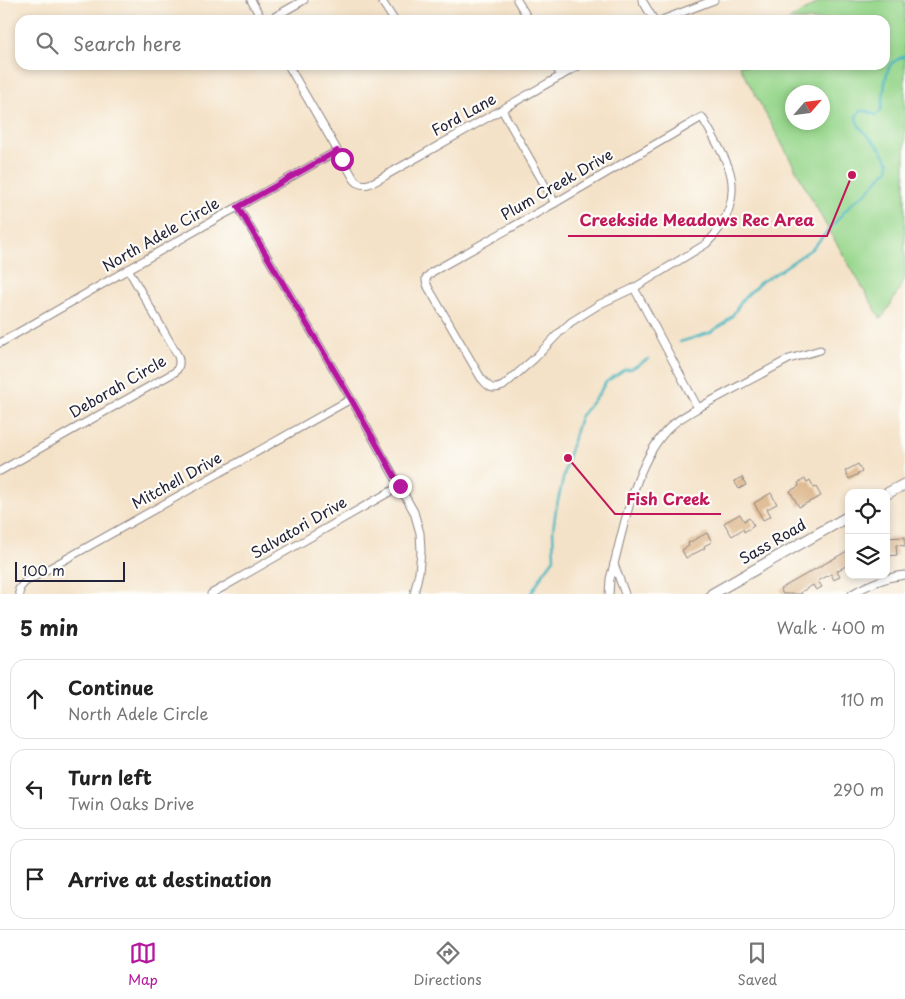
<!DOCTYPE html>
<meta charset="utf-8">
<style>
:root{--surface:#fff;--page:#f6f6f6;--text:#222;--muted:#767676;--line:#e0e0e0;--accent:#b5179e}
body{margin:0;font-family:"Playpen Sans",sans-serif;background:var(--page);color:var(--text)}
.controls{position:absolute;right:15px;bottom:15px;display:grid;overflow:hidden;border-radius:10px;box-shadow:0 2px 8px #0003}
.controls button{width:45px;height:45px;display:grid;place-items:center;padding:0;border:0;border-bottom:1px solid var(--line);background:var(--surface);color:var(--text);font:25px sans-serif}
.compass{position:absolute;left:785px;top:85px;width:45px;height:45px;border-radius:50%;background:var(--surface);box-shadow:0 2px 8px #0003;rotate:62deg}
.scale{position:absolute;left:15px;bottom:12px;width:110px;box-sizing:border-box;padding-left:5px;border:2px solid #22223b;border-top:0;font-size:14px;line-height:18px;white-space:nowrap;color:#22223b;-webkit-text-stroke:4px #fdfcf7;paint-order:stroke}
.stop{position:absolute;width:15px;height:15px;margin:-11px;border:4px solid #b5179e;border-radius:50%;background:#fff}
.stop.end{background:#b5179e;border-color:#fff;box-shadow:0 1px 5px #0008}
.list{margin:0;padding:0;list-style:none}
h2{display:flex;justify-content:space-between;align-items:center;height:65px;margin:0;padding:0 20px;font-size:21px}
h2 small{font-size:16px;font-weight:400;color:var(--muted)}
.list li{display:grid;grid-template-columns:32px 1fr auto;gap:15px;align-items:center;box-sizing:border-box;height:80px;margin:0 10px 10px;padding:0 10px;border:1px solid var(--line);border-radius:15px}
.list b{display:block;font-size:19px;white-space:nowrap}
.list p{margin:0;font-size:16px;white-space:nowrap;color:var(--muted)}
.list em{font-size:16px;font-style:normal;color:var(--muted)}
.icon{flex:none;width:28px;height:28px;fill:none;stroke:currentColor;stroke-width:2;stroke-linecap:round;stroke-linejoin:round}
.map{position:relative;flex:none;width:905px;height:594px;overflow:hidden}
.search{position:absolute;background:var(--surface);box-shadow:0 2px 8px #0003;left:15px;right:15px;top:15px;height:55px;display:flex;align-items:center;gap:12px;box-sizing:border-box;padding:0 18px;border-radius:15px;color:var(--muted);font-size:19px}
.sheet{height:335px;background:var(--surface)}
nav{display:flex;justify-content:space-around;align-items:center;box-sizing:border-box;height:70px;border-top:1px solid var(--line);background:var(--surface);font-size:14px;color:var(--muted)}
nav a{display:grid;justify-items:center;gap:2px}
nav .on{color:var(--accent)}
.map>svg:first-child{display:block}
.park{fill:#98d78d;stroke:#5d7c64;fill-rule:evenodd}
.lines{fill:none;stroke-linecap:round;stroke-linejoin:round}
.stream{stroke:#46b5bf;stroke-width:2.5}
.building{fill:#dbb487}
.street-casing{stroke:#8b8282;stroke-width:9}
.secondary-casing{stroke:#8b8282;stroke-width:12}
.street{stroke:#fff;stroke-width:7}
.secondary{stroke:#fff;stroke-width:10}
.route{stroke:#b5179e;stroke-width:6}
.labels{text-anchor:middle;stroke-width:4.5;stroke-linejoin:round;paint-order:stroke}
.street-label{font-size:15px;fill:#22223b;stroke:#fdfcf7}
.leader{fill:none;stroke:#c2185b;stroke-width:2}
.callout-dot{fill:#c2185b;stroke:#fdfcf7;stroke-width:2}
.callout-label{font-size:16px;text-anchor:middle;font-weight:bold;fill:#c2185b;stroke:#fdfcf7;stroke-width:4.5;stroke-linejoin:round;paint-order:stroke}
</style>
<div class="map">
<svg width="905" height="594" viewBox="0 0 905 594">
<rect width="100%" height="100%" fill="#fdfcf7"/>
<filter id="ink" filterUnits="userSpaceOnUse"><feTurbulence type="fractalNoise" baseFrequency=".02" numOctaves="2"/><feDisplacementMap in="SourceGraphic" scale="10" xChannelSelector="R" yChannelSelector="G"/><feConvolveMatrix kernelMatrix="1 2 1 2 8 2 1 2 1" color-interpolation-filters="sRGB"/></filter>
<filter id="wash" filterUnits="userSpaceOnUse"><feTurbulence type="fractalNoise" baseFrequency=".0096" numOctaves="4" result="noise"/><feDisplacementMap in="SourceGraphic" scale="20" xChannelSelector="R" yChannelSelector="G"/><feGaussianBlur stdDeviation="1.12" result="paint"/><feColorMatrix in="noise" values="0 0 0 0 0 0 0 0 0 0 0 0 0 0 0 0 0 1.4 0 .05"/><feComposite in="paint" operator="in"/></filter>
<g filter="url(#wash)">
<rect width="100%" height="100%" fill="#f4e2c8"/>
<path class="park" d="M 823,0 L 905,0 L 905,278 L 891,304 L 881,319 L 827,227 L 739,65 L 885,65 L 885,20 L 788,20 ZM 792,92 L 822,92 L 822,122 L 792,122 Z"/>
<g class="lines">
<g class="stream">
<path d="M 680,342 L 709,333 L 724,324 L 732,316 L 743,299 L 762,281 L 772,276 L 813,248 L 851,204 L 867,192 L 879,178 L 888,170 L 889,162 C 885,157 882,150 877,145 C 869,136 857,129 856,116 L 860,111 L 867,111 L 876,115 L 881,111 C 884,99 884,73 891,64 C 895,60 900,58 905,56"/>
<polyline points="531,594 542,575 554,559 553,530 556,509 568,458 580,417 598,395 606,382 625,369 631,369 648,359"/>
</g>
</g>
<g id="blocks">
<g class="building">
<polygon points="858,464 862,472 849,479 845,471"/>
<polygon points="742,477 746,485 739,489 734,481"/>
<polygon points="805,479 807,482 810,480 814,488 816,487 821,496 799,507 790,491 799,486 798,483"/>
<polygon points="771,493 777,504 767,509 771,516 763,520 754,503"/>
<polygon points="740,514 744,521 749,518 754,526 744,532 743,529 732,536 724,523"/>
<polygon points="707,533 712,542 704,546 705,548 686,558 682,550 689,546 688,543"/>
<polygon points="905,537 905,546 896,545 897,555 888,556 888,550 886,550 886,538"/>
<polygon points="849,550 849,564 837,571 840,576 834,580 831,574 818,581 822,587 816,590 813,585 801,592 802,594 783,594 780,589"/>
</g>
</g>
</g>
<g filter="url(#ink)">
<use href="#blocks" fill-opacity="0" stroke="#8b8282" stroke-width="1"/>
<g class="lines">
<defs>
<g id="street">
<polyline points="251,0 262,20"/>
<polyline points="381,0 394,20"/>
<polyline points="517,0 529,20"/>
<polyline points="642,0 654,20"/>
<polyline points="269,20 304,0"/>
<polyline points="662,20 714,0"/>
<path d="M 288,65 L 354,179 C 363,192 379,179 390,173 L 580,65"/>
<polyline points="555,65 561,76"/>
<polyline points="502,110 555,203"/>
<path d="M 702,117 C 711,133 721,149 728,166 C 739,195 727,224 706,244 L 634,288 L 600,304 L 571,322 L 559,333 L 535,358 L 503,386 C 491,391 489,387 481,378 L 428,287 L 426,281 L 426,278 L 432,272 L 555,203 Z"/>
<polyline points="238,207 351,399 414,512 420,533 421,551 419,572 414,594"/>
<polyline points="634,288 698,408"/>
<polyline points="0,343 221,216 238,207 337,151"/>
<path d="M 0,471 L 175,372 C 180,367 180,362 178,356 L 128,269"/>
<path d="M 614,564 C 625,521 637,458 670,427 C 678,419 688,414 698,408 L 789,359 L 820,350"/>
<polyline points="20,594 19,589 25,582 351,399"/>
<polyline points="211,594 400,486"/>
<polyline points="609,594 610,579 614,564 625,594"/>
<path d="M 852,594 C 869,584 885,577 905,575"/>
</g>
<g id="secondary">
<polyline points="886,494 905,484"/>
<polyline points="712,594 849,516"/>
</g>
</defs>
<use href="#street" class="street-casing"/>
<use href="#secondary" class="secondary-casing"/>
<use href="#street" class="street"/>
<use href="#secondary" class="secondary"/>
</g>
</g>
<g class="lines" filter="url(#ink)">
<polyline class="route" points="342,159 337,151 238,207 351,399 400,486"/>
</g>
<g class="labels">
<g class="street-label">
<text transform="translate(464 115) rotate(-29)" y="5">Ford Lane</text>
<text transform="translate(557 185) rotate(-30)" y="5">Plum Creek Drive</text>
<text transform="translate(161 235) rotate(-30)" y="5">North Adele Circle</text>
<text transform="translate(118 387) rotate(-30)" y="5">Deborah Circle</text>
<text transform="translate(177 481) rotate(-29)" y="5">Mitchell Drive</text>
<text transform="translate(299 528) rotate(-30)" y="5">Salvatori Drive</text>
<text transform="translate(773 542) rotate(-30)" y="5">Sass Road</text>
</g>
</g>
<path class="leader" d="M852 175L827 236H568M568 458L615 514H721"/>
<g class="callout-dot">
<circle cx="852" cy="175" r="5"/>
<circle cx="568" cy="458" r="5"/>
</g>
<g class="callout-label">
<text x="697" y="226">Creekside Meadows Rec Area</text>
<text x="668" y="505">Fish Creek</text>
</g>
</svg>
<div class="controls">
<button><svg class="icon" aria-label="locate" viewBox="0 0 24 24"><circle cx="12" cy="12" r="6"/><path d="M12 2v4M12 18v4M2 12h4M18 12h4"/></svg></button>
<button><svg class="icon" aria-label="layers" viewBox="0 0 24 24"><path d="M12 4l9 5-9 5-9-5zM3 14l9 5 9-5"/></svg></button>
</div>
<svg class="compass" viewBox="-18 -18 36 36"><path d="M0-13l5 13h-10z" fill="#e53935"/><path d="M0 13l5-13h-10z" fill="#767676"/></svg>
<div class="scale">100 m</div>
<div class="stop" style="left:342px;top:159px"></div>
<div class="stop end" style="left:400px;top:486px"></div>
<div class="search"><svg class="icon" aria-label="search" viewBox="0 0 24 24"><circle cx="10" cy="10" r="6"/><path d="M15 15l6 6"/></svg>Search here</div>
</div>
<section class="sheet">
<h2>5 min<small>Walk · 400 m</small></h2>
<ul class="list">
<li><svg class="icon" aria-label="ahead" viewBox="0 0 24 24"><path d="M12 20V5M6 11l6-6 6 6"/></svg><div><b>Continue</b><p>North Adele Circle</p></div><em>110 m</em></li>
<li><svg class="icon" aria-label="left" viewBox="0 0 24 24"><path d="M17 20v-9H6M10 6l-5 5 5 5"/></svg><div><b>Turn left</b><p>Twin Oaks Drive</p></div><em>290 m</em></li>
<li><svg class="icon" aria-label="arrive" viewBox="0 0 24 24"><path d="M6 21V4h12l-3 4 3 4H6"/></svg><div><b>Arrive at destination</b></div></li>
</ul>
</section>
<nav>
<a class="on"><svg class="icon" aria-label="map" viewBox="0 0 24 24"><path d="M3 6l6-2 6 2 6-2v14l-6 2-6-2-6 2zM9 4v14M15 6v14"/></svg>Map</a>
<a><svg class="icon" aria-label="directions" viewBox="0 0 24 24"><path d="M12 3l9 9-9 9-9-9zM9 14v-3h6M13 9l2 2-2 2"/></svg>Directions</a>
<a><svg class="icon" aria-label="saved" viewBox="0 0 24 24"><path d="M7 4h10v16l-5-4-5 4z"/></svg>Saved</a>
</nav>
